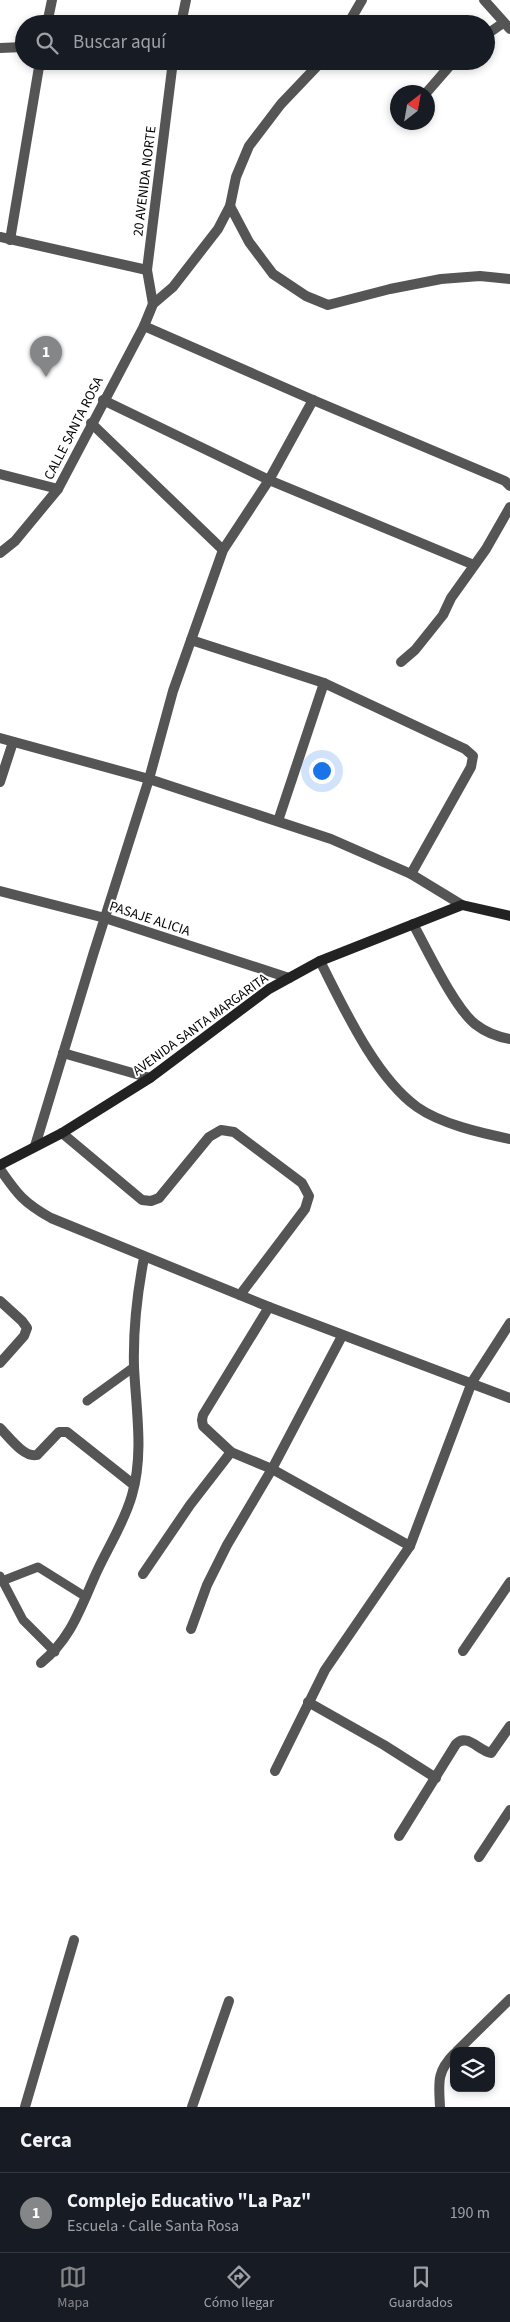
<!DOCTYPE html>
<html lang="es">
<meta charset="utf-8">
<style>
:root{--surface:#171b24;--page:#20242c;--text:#f1f3f6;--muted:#9ea1a6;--line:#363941;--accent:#858687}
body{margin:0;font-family:"Source Sans 3",sans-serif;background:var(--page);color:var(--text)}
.controls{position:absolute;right:15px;bottom:15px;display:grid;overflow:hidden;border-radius:10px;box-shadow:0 2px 8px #0003}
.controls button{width:45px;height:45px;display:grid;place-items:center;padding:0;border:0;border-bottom:1px solid var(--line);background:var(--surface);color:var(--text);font:25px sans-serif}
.compass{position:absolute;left:390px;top:85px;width:45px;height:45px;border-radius:50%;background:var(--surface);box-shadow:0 2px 8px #0003;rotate:31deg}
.you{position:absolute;left:321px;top:770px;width:18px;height:18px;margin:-12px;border:4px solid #fff;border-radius:50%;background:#1a73e8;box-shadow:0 0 0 8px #1a73e833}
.badge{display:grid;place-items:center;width:32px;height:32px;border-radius:50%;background:var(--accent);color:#fff;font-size:16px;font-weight:700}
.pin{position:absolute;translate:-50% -41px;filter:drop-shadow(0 1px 2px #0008)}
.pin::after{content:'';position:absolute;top:26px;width:18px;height:15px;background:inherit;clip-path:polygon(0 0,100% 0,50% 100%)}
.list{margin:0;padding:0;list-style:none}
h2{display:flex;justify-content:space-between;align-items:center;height:65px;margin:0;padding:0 20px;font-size:21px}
h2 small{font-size:16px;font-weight:400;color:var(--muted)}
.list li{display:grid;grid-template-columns:32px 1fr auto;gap:15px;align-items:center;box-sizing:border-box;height:80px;padding:0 20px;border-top:1px solid var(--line)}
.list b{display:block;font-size:19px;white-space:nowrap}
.list p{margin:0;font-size:16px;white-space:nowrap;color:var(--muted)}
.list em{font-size:16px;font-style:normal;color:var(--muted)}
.icon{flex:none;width:28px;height:28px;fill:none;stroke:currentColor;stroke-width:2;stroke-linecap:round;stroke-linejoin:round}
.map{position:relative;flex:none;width:510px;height:2107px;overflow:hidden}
.search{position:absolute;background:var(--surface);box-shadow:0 2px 8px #0003;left:15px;right:15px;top:15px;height:55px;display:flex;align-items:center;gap:12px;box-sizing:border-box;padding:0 18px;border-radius:28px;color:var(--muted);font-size:19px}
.sheet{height:145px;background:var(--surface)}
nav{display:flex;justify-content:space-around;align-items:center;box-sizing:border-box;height:70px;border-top:1px solid var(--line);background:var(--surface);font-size:14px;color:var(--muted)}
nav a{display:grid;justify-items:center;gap:2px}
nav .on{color:var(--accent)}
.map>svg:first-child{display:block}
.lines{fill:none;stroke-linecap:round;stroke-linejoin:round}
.lane{stroke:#555;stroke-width:9}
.street{stroke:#555;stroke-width:10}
.secondary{stroke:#222;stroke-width:10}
.labels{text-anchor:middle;stroke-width:4;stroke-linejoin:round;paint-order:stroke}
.street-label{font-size:14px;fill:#000;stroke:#fff}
</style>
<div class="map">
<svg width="510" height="2107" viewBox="0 0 510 2107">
<rect width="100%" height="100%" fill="#fff"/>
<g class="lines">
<g class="lane">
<polyline points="87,1401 134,1367"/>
<polyline points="0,1576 23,1620 55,1652"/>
<polyline points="2,1581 38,1567 86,1597"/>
</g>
<g class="street">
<polyline points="484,0 510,29"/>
<polyline points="47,24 52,0"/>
<polyline points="181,24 186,0"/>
<polyline points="348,24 362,0"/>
<polyline points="486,35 503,23"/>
<polyline points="0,48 24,47"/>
<polyline points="427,92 454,61"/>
<polyline points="230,206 249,242 273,274 306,296 328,305 390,289 441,279 480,276 510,279"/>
<polyline points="0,237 147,270"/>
<polyline points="10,240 40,61"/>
<polyline points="153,304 147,270 173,61"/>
<polyline points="144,326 313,400 505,481 510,486"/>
<polyline points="103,400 269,480 474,565"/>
<polyline points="91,423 223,550"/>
<polyline points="0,474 58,489"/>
<polyline points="0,553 15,541 58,489 144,326 153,304 173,287 218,229 230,206 236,177 249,146 281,104 322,61"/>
<polyline points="191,640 324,683 465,749 473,756 471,767 411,874"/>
<polyline points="401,662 415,650 443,615 451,598 486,549 510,507"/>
<polyline points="0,738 149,779 331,839 411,874 462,905"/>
<polyline points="0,782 13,742"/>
<polyline points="278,821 324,683"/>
<polyline points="0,891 105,918 289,978"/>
<path d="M 413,924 C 427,949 454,1007 475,1024 C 484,1031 498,1037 510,1039"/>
<path d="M 320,961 C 343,1006 375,1077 417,1107 C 441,1124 481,1133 510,1139"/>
<polyline points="63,1053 150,1078"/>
<polyline points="62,1133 142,1200 151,1201 159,1198 209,1137 221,1130 234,1132 302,1183 309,1196 305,1209 240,1295"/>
<polyline points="35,1146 93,955 149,779 173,691 223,550 269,480 313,400"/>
<path d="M 0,1169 C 17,1194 24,1203 51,1218 L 269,1307 L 510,1398"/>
<polyline points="0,1301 22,1321 27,1328 24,1336 0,1363"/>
<polyline points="269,1307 203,1415 202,1420 203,1426 231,1452 272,1469 410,1546"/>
<path d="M 0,1428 C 9,1437 24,1458 37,1455 L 59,1432 L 67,1432 L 134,1485"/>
<polyline points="143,1574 190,1505 231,1452"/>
<polyline points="191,1629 207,1585 227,1545 272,1469 342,1336"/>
<polyline points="463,1651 510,1582"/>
<path d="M 41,1663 C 70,1639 79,1612 94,1578 C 106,1550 124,1524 132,1495 C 144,1454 136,1409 134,1367 C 133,1330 137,1294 144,1258"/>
<polyline points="308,1702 384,1745 436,1778"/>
<polyline points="275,1771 325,1670 410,1546 472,1382 510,1323"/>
<path d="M 399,1836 L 456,1744 C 467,1733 478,1750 491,1753 L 510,1726"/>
<polyline points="479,1857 510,1810"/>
<polyline points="457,2051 510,1999"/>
<polyline points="25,2107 74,1940"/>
<polyline points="192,2107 229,2001"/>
<path d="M 440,2107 C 439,2084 436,2072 454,2054"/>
</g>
<polyline class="secondary" points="0,1165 62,1133 150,1078 269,989 320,961 462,905 510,916"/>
</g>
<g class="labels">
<g class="street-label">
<text transform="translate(144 181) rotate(-83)" y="5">20 AVENIDA NORTE</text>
<text transform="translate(73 428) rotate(-63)" y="5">CALLE SANTA ROSA</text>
<text transform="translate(150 918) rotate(18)" y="5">PASAJE ALICIA</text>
<text transform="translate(200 1024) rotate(-36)" y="5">AVENIDA SANTA MARGARITA</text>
</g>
</g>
</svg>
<div class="controls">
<button><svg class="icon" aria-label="layers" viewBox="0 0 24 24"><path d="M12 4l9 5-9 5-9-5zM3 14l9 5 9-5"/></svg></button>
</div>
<svg class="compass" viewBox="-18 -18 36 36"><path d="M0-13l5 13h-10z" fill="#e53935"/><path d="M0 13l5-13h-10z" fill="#9ea1a6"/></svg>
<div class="you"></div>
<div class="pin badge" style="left:46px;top:377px">1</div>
<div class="search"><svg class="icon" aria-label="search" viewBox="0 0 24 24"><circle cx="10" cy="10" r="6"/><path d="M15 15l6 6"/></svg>Buscar aquí</div>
</div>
<section class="sheet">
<h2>Cerca<small></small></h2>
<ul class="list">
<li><span class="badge">1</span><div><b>Complejo Educativo &quot;La Paz&quot;</b><p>Escuela · Calle Santa Rosa</p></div><em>190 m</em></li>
</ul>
</section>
<nav>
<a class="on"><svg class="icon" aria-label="map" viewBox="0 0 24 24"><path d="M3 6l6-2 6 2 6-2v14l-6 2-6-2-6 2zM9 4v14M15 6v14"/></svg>Mapa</a>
<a><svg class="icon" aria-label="directions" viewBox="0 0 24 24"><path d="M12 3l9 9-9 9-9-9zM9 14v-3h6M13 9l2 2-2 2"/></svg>Cómo llegar</a>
<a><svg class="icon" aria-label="saved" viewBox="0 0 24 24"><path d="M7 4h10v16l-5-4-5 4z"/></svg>Guardados</a>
</nav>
